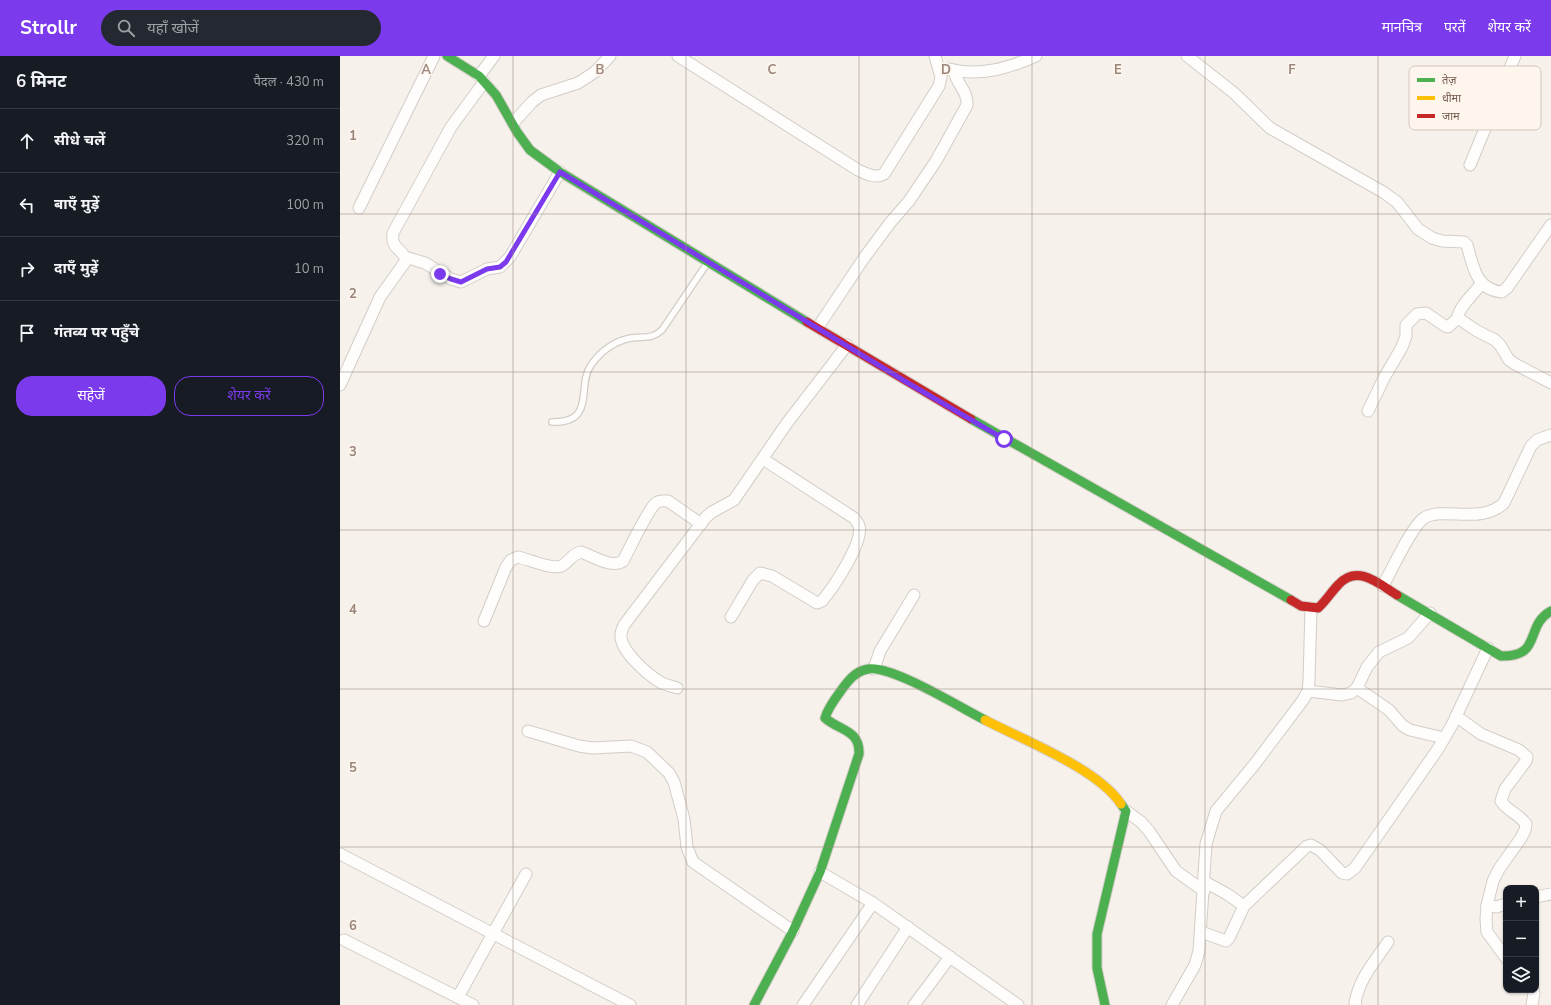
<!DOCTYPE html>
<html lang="hi">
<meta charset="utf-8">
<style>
:root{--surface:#171b24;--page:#242831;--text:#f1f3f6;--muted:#9ea1a6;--line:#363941;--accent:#7c3aed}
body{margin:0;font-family:"Nunito Sans","Noto Sans Devanagari",sans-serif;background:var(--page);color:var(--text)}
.controls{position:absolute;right:12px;bottom:12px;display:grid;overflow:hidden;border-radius:8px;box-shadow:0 1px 3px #0004}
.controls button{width:36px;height:36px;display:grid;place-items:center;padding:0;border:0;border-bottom:1px solid var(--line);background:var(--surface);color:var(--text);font:20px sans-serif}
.stop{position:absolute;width:12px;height:12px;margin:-9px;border:3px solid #7c3aed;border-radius:50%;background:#fff}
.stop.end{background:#7c3aed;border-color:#fff;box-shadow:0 1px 4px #0008}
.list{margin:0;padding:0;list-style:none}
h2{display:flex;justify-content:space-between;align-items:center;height:52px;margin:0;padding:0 16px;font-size:17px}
h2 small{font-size:13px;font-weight:400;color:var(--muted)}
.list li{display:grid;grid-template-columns:26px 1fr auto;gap:12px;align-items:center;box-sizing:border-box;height:64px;padding:0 16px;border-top:1px solid var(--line)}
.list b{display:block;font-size:15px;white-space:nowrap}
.list em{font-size:13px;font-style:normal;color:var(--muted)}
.actions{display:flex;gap:8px;padding:12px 16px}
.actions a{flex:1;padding:9px 0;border:1px solid var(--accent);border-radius:16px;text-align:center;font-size:14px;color:var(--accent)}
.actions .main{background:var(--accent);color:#fff}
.icon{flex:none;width:22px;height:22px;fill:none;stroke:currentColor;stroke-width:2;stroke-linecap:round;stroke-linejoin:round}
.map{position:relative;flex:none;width:1211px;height:949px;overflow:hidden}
header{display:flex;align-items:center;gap:24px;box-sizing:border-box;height:56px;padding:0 20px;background:var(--accent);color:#fff}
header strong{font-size:19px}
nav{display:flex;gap:22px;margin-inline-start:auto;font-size:14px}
.search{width:280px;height:36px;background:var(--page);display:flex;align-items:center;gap:10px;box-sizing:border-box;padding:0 14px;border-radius:22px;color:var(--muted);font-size:15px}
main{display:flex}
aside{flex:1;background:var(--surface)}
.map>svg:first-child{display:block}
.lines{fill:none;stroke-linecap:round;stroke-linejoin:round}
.lane-casing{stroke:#d3cdc7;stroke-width:8}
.street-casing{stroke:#d3cdc7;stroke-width:13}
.fast-casing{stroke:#d6cec8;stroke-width:11}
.slow-casing{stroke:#d6cec8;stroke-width:11}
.jam-casing{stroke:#d6cec8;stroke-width:11}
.lane{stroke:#fefdfc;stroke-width:5.5}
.street{stroke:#fefdfc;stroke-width:11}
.fast{stroke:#4caf50;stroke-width:9}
.slow{stroke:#ffc107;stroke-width:9}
.jam{stroke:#c62828;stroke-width:9}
.route{stroke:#7c3aed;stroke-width:5}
.grid{fill:none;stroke:#9a867c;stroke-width:1;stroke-opacity:0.55}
.key{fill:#fef6ed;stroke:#d4c7bd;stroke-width:1}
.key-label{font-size:11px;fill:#73594d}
.grid-label{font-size:13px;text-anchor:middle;font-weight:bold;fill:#9a867c;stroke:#fef6ed;stroke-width:3;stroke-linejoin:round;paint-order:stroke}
</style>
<header>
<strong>Strollr</strong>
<div class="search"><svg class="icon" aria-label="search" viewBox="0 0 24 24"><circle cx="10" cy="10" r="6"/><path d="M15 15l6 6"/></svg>यहाँ खोजें</div>
<nav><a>मानचित्र</a><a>परतें</a><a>शेयर करें</a></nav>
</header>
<main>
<aside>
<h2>6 मिनट<small>पैदल · 430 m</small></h2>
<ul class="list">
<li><svg class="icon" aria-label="ahead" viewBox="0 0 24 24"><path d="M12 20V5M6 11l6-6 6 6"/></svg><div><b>सीधे चलें</b></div><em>320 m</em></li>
<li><svg class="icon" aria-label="left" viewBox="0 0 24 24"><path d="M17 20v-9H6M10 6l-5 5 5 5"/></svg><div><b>बाएँ मुड़ें</b></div><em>100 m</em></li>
<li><svg class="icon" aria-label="right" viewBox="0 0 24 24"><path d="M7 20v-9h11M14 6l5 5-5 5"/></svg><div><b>दाएँ मुड़ें</b></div><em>10 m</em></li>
<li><svg class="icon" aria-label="arrive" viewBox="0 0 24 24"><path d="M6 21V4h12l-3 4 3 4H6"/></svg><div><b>गंतव्य पर पहुँचे</b></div></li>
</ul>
<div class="actions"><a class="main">सहेजें</a><a>शेयर करें</a></div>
</aside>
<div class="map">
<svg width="1211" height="949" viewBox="0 0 1211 949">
<rect width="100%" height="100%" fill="#f6f1eb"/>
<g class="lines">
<defs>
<path id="lane" d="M 212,366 C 257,367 236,330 251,309 C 261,295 275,285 291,282 C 305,280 311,284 322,274 L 368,206"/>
<g id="street">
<path d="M 338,0 L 518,114 C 527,118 535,123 544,118 L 599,30 L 601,21 L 595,0"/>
<path d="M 847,0 L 894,37 L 930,72 L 1043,136 L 1057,146 L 1078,173 L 1092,182 L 1102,185 L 1124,186 L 1127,189 C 1133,210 1136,234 1162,236 L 1167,232 L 1211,169"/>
<path d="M 609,13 C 639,21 669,12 696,0"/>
<polyline points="139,20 154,0"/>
<polyline points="173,67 192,46 201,39 238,27 255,16 270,0"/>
<polyline points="1130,109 1175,0"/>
<polyline points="19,152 94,0"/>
<polyline points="65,201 85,207 111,223 121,226 147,213 160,211 170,201 220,116"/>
<path d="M 1142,227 C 1136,235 1117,253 1118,262 L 1137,275 L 1155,284 L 1160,289 L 1169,304 L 1175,308 L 1211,327"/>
<path d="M 478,271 L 524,202 L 550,167 L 569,145 L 596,105 L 627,49 C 628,35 617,29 614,15"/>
<path d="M 0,329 L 40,241 L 65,206 L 65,201 C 59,191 51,192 53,177 L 111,71 L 144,26"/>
<polyline points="1028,355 1044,322 1062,291 1066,280 1066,269 1077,258 1086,257 1105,270 1108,271 1118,262"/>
<path d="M 1043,530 C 1051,515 1072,470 1084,462 C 1104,450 1141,469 1164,447 L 1191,390 L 1197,384 L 1211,379"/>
<path d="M 391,561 L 413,524 L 420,517 L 432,520 L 477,547 L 482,545 C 493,532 524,486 519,470 C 519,468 516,465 514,462 L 423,403"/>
<path d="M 144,565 L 166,511 L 171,504 L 178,501 C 188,503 212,514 221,510 C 229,507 231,498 241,496 C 253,500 272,513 283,505 C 289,494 308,453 316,447 C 319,444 324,445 328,445 L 361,468"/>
<polyline points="534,613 540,595 574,539"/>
<path d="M 337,632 C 332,630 325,629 320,626 C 307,618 279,594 281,578 C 281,575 283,572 284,569 L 366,461 L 372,456 L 394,444 L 447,367 L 507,289"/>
<polyline points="1017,632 1049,654 1063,670 1070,674 1104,682"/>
<polyline points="968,635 1002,639 1011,637 1017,632 1027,611 1039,596 1068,582 1090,557"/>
<path d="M 1116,660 L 1141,678 L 1179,694 L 1187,701 L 1186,705 L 1165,733 L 1161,745 C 1167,755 1179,758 1186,768 L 1185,774 L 1181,782 L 1159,813 L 1153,825 L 1147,849 L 1146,863 L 1147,876 L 1166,902"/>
<polyline points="188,675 239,690 253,692 291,690 307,696 329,717 334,726 344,763 347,791 353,806 453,875"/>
<polyline points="786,755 801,766 809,775 836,815 864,835"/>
<polyline points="0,798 290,949"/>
<polyline points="480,816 533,847 678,949"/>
<polyline points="865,826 887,838 904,850"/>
<polyline points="1196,841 1211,838"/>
<polyline points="1147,849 1156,851 1166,848"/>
<polyline points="861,876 886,885 889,882 904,850 967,790 971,789 980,794 1002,817 1007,818 1015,812 1098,693 1112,669 1148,592"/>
<polyline points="4,884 133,949"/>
<polyline points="118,941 186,818"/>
<polyline points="463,949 533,847"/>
<polyline points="517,949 568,871"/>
<polyline points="574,949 610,901"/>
<polyline points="832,949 855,909 859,895 866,788 876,755 914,709 963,644 968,635 969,625 971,552"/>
<path d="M 1016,949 L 1015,947 C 1019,923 1035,905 1048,886"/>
<polyline points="1192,949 1194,937 1193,934"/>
</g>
<g id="fast">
<polyline points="107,0 139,20 156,39 177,76 190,94 220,116 467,266"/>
<polyline points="631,363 951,544"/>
<path d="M 1057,539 L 1161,600 C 1203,601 1184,570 1211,555"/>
<path d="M 414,949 L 453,875 L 480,816 L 519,698 C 520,674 500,675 485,662 C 488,652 494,644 500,636 C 507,626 515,615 528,613 C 552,609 621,652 645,664"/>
<polyline points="765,949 757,912 757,878 786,755 781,748"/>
</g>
<path id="slow" d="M 645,664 C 683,684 757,712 781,748"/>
<g id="jam">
<polyline points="467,266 631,363"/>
<path d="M 951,544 L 961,550 L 978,552 C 986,545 991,536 999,528 C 1018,508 1039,528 1057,539"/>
</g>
</defs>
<use href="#lane" class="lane-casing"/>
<use href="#street" class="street-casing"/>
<use href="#fast" class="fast-casing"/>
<use href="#slow" class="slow-casing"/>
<use href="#jam" class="jam-casing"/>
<use href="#lane" class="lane"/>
<use href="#street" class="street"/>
<use href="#fast" class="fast"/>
<use href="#slow" class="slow"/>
<use href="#jam" class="jam"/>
</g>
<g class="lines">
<polyline class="route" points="100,218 111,223 121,226 147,213 160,211 166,206 220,116 568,327 664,383"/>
</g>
<path class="grid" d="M 173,0 L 173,949M 346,0 L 346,949M 519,0 L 519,949M 692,0 L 692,949M 865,0 L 865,949M 1038,0 L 1038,949M 0,158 L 1211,158M 0,316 L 1211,316M 0,474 L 1211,474M 0,633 L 1211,633M 0,791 L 1211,791"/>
<rect x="1069" y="10" width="132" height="64" rx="6" class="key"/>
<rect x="1077" y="22" width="18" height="4" fill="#4caf50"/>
<rect x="1077" y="40" width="18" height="4" fill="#ffc107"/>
<rect x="1077" y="58" width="18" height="4" fill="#c62828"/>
<g class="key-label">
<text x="1102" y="28">तेज़</text>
<text x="1102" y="46">धीमा</text>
<text x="1102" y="64">जाम</text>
</g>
<g class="grid-label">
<text x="86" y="18">A</text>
<text x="260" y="18">B</text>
<text x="432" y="18">C</text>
<text x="606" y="18">D</text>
<text x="778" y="18">E</text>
<text x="952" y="18">F</text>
<text x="13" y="84">1</text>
<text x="13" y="242">2</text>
<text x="13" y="400">3</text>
<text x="13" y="558">4</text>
<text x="13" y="716">5</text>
<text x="13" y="874">6</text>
</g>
</svg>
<div class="controls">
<button>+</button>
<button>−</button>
<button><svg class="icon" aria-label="layers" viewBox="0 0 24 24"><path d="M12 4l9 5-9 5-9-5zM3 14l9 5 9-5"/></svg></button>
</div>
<div class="stop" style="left:664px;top:383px"></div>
<div class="stop end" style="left:100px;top:218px"></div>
</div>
</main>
